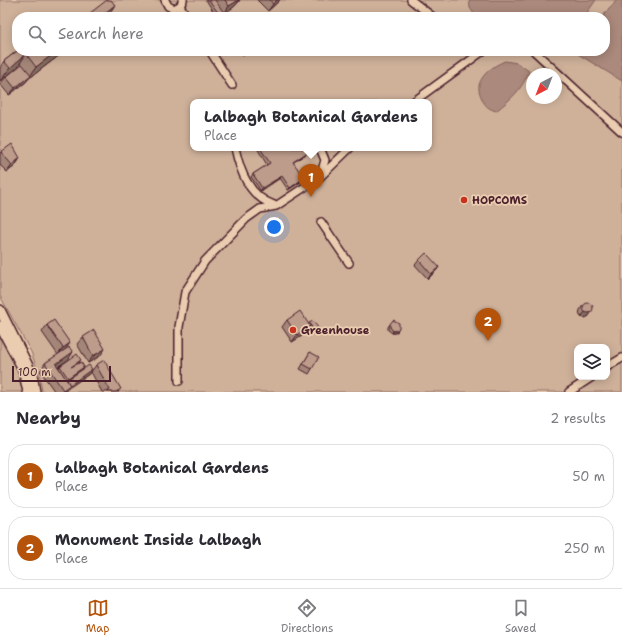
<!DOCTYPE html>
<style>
:root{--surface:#fff;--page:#f2f2f3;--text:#2b2b33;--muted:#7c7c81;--line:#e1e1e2;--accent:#b45309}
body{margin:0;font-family:"Shantell Sans",sans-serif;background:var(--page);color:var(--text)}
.controls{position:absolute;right:12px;bottom:12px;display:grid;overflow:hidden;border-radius:8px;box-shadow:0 2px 10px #0003}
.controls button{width:36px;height:36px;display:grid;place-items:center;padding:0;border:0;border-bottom:1px solid var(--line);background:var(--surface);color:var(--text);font:20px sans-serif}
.compass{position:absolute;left:526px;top:68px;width:36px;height:36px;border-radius:50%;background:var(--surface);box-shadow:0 2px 10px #0003;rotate:222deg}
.scale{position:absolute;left:12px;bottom:10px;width:99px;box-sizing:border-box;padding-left:4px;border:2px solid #4a1f2b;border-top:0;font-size:11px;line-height:14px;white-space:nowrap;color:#4a1f2b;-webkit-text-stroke:3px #eacdb0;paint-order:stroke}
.you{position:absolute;left:274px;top:227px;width:14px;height:14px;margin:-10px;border:3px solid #fff;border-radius:50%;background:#1a73e8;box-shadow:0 0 0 6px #1a73e833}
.badge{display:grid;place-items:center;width:26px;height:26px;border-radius:50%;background:var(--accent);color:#fff;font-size:13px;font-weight:700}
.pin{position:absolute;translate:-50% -33px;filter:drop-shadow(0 1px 2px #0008)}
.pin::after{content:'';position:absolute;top:21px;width:14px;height:12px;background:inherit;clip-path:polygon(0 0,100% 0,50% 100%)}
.popup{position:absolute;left:190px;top:99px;width:242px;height:52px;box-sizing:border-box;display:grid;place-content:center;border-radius:8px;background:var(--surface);filter:drop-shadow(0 1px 3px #0005);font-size:13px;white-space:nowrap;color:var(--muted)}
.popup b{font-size:15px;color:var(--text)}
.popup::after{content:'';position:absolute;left:50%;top:100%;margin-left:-8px;border:8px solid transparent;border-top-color:var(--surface)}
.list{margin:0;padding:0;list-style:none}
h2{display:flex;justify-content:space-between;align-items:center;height:52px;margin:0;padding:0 16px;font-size:17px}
h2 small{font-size:13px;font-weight:400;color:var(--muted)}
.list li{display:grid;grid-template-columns:26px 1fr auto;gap:12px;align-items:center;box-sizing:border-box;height:64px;margin:0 8px 8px;padding:0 8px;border:1px solid var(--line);border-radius:16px}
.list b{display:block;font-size:15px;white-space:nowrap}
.list p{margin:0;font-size:13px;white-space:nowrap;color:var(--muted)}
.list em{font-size:13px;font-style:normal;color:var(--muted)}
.icon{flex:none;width:22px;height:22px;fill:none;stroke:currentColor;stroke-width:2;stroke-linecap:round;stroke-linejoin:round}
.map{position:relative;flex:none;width:622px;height:392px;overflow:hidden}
.search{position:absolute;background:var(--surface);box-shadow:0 2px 10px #0003;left:12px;right:12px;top:12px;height:44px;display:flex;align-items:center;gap:10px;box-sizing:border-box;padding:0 14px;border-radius:16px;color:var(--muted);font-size:15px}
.sheet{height:196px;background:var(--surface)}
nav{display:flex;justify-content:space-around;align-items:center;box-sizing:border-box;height:56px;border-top:1px solid var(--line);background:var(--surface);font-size:11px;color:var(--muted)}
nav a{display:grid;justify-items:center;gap:2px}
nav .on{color:var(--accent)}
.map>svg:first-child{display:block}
.green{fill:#cfb19a;stroke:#8c6862;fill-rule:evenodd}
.water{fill:#ab897b;stroke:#845f5b}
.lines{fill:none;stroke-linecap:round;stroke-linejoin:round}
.minor-casing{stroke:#4a1f2b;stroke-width:10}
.major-casing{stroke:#4a1f2b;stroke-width:12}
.minor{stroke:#eacdb0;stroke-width:7}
.major{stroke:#eacdb0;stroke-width:9}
.wall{fill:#a38678;stroke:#4a1f2b}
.shaded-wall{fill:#846d61;stroke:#4a1f2b}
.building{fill:#bd9c8b;stroke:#4a1f2b}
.poi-dot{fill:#c8321e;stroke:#eacdb0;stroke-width:1.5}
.labels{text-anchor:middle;stroke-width:3.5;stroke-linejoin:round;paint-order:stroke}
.poi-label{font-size:11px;font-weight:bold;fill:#4a1f2b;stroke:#eacdb0;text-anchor:start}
</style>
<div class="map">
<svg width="622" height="392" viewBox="0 0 622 392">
<rect width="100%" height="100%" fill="#eacdb0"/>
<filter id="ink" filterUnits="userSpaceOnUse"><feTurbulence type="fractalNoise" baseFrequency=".025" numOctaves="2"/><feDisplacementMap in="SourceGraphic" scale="8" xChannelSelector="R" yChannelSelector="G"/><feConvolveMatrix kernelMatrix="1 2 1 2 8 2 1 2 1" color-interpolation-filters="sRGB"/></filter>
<g filter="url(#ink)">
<g class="green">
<path d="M 0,0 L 622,0 L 622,392 L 42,392 L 40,377 L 31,352 L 0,296 ZM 17,17 L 605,17 L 605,51 L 17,51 ZM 532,74 L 556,74 L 556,98 L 532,98 ZM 193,102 L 429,102 L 429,148 L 193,148 ZM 577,347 L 607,347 L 607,377 L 577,377 Z"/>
<polygon points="0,336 19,371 23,392 0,392"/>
</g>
<g class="water">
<polygon points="469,0 596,0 584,17 476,17 470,8"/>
<polygon points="617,0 622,0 622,81 573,51 605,51 605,17 602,17"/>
<path d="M 505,61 L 517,63 L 529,71 C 522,90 511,99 496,111 C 489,109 485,106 482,99 C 481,96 479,93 479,90 C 477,77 494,65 505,61 Z"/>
</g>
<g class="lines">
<defs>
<g id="minor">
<polyline points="165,0 168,6 174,9 180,6 183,0"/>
<polyline points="411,0 433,17"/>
<polyline points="180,6 187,17"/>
<polyline points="210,51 232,85"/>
<polyline points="534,51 622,132"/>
<polyline points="413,102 483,51"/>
<path d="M 235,148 C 240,171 249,197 274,205"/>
<polyline points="320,148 325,160 321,174"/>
<polyline points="321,222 349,263"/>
<polyline points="607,367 622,358"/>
<polyline points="179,381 179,327 185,292 205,261 246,219 260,209 276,206 320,177 350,148"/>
<polyline points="569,392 592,377"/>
</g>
<g id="major">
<polyline points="0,310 32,374 35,392"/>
<polyline points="0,326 23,369 28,392"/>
</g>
</defs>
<use href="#minor" class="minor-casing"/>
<use href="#major" class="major-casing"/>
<use href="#minor" class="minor"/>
<use href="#major" class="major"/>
</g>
<g class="wall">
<polygon points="206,0 240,0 235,6 224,13 227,17 217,17"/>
<polygon points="257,0 280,0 268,11"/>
<polygon points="17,51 37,54 42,51 65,51 27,80 26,82 9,95 0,84 6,77 17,68 0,81 0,68 4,61"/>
<polygon points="240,51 248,51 243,55"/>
<polygon points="257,148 310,148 309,152 293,162 302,181 288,190 280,178 261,191 251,177 253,174 267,165"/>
<polygon points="1,152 20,158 15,166 7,172 0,165 0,153"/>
<polygon points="419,260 439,267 435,272 428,279 415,265"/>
<polygon points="583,305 589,316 585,318 581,317 579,314 580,310"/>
<polygon points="287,320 309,324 309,323 317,332 313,334 309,328 305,334 292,342 282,327"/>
<polygon points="390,324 398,331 395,333 392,333 388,330 388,327"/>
<polygon points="47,325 65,350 68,360 58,367 59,368 60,366 81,360 79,362 84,367 83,369 89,374 67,389 65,392 55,392 40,371 45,363 58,355 42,332"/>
<polygon points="83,337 100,356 88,363 77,344"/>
<polygon points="310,352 312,369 309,374 300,369"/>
<polygon points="96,365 119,392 102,392 91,372"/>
</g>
<g class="shaded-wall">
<polygon points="239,0 240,0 235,6 224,14 229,6"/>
<polygon points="277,0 280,0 268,11 273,4"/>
<polygon points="115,5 107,17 100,17"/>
<polygon points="57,51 65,51 27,80 26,82 9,95 15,88 31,75 36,67"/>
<polygon points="26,54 17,68 0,81 10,68"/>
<polygon points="311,150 309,152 291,164 293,162"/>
<polygon points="20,158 15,166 7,172 12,165"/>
<polygon points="282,176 280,178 261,191 262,188"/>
<polygon points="304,178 302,181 288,190 290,188"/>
<polygon points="439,267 435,272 428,279 431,274"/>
<polygon points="592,311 589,316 585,318 581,317 585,312"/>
<polygon points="310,326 305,334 292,342 297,335"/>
<polygon points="399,328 395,333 392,333 393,331"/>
<polygon points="70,343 65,350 58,355 63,348"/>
<polygon points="105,349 100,356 88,363 93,356"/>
<polygon points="73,352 68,360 51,371 56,364"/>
<polygon points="84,367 81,372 66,381 68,378"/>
<polygon points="92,369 89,374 67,389 65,392 62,392 63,390"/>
</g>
<g class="building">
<polygon points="107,0 111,0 115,5 100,17 85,17"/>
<polygon points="209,0 215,0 227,17 221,17"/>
<polygon points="225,0 239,0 229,6"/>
<polygon points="270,0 277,0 273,4"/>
<polygon points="17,51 35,51 37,54 42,51 57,51 36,67 26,54 10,68 4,61"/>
<polygon points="22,64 31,75 15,88 6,77"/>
<polygon points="12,144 20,158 12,165 1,152"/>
<polygon points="260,148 310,148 311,150 293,162 304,178 290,188 282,176 262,188 253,174 270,163"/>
<polygon points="426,253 439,267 431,274 419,260"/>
<circle cx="588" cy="308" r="5"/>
<polygon points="300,311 310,326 297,335 287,320"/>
<polygon points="54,320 70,343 63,348 47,325"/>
<polygon points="393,320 399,323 399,328 397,330 393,331 390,327 390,324"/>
<polygon points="313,321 319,329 315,332 309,323"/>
<polygon points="94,330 105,349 93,356 83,337"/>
<polygon points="69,347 73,352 56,364 70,385 63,390 45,363"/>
<polygon points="310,352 319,357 312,369 303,364"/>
<polygon points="77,354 81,360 71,367 81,362 84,367 68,378 60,366"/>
<polygon points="104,360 121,389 116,392 108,392 108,391 110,390 96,365"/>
<polygon points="89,365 92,369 70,385 67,380"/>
</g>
</g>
<g class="poi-dot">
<circle cx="464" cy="200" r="4"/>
<circle cx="293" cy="330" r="4"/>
</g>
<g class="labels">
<g class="poi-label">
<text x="472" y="204">HOPCOMS</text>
<text x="301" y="334">Greenhouse</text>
</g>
</g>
</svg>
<div class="controls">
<button><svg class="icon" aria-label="layers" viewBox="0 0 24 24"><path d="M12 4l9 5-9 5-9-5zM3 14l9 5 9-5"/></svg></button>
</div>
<svg class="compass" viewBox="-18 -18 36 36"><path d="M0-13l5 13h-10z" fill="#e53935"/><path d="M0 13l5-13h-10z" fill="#7c7c81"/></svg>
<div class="scale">100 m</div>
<div class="you"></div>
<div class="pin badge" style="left:311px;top:197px">1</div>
<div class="popup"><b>Lalbagh Botanical Gardens</b>Place</div>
<div class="pin badge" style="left:488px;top:341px">2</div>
<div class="search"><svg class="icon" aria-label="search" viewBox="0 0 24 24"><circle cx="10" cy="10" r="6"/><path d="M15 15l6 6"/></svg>Search here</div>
</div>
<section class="sheet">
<h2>Nearby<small>2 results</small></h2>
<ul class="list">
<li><span class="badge">1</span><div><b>Lalbagh Botanical Gardens</b><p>Place</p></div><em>50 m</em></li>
<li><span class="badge">2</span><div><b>Monument Inside Lalbagh</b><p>Place</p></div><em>250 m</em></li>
</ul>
</section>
<nav>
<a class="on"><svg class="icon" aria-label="map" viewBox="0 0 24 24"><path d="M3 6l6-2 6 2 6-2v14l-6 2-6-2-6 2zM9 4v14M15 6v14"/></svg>Map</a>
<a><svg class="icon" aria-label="directions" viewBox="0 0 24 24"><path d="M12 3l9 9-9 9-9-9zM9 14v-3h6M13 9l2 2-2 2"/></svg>Directions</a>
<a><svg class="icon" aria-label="saved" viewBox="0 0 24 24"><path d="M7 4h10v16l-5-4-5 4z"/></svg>Saved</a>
</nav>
